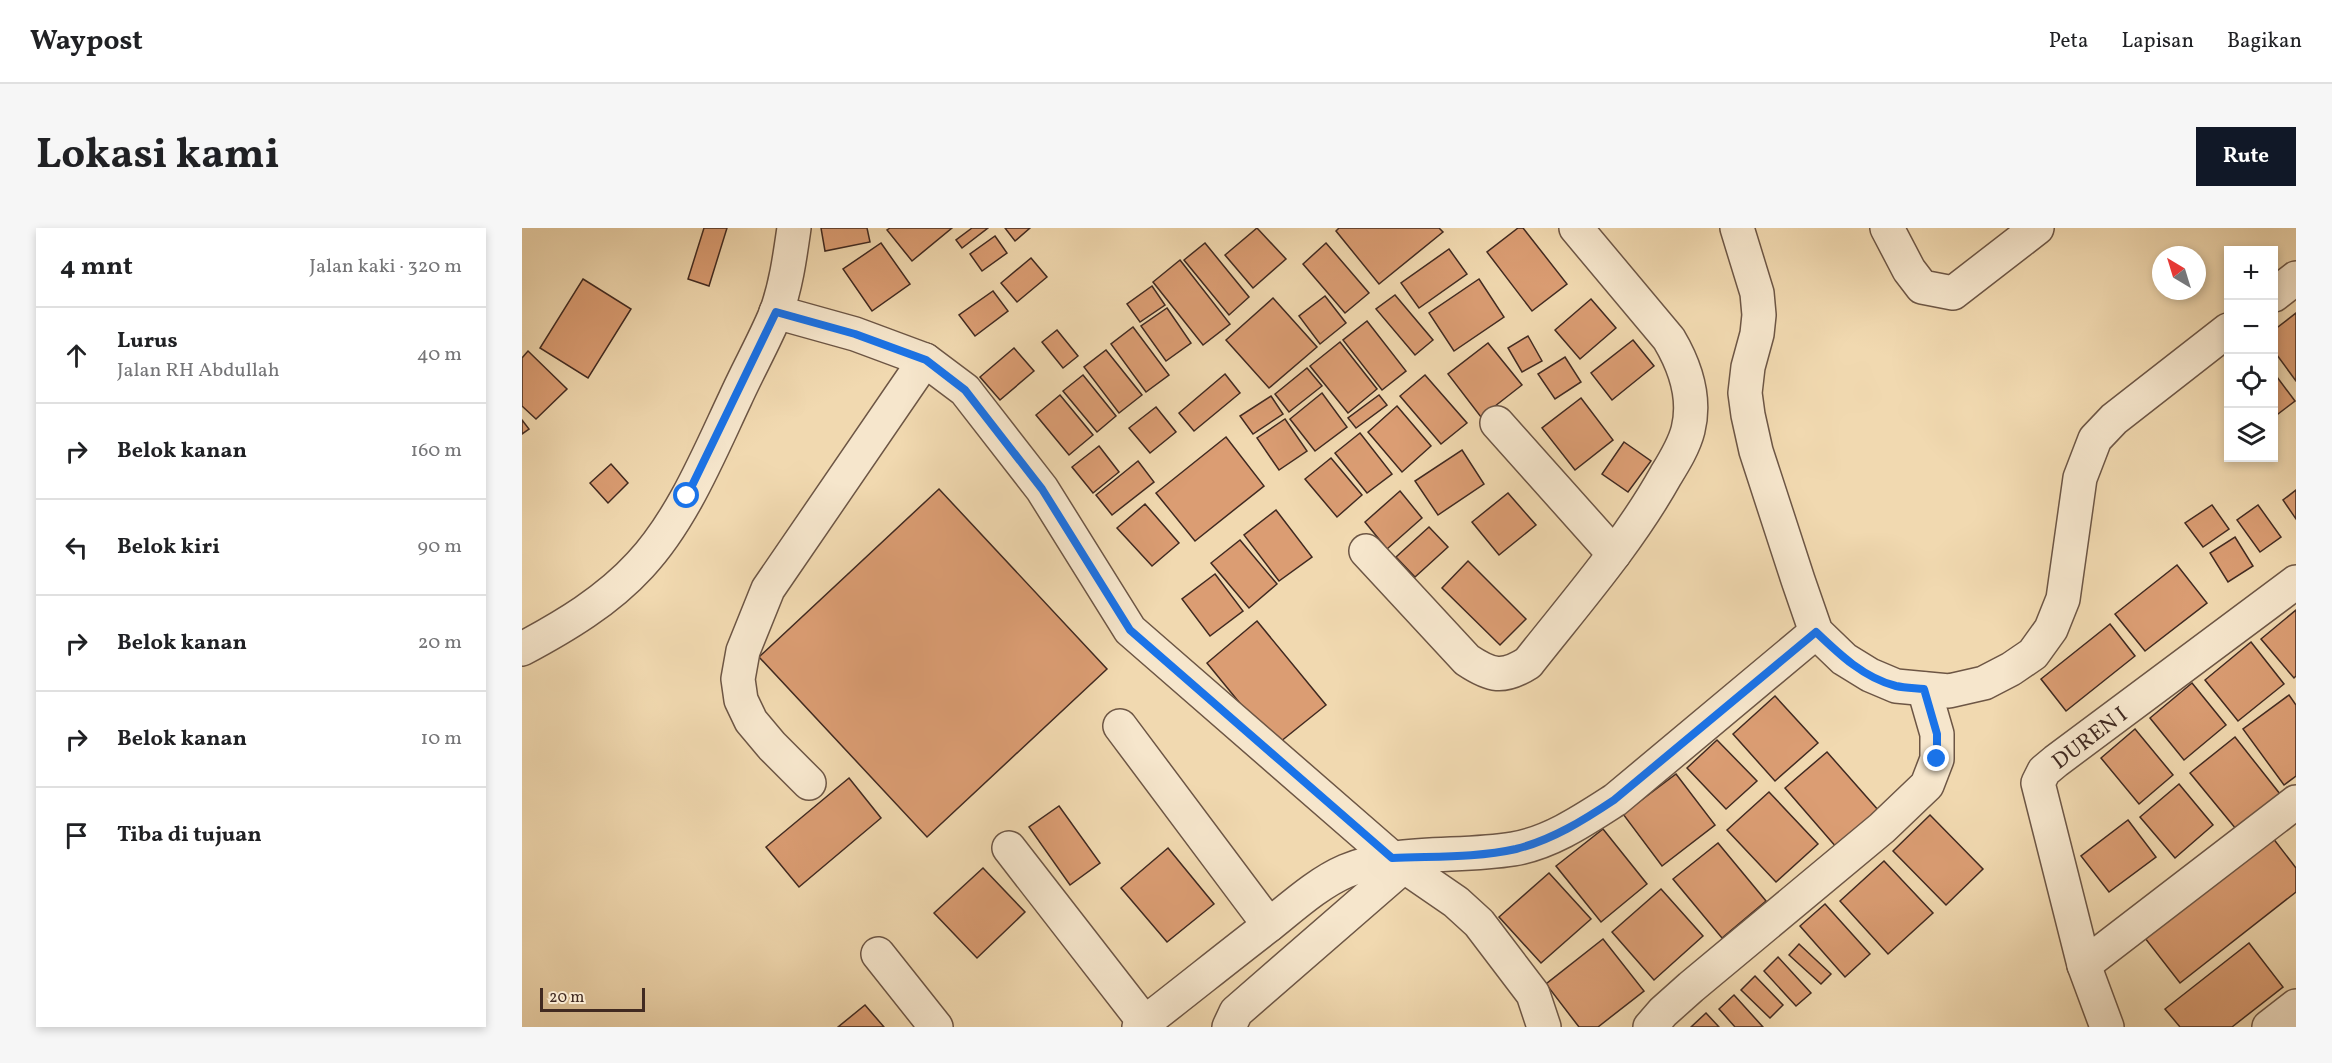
<!DOCTYPE html>
<html lang="id">
<meta charset="utf-8">
<style>
:root{--surface:#fff;--page:#f6f6f6;--text:#202124;--muted:#757577;--line:#e0e0e0;--accent:#111827}
body{margin:0;font-family:Vollkorn,serif;background:var(--page);color:var(--text)}
.controls{position:absolute;right:18px;top:18px;display:grid;overflow:hidden;border-radius:0px;box-shadow:0 3px 9px #0003}
.controls button{width:54px;height:54px;display:grid;place-items:center;padding:0;border:0;border-bottom:2px solid var(--line);background:var(--surface);color:var(--text);font:30px sans-serif}
.compass{position:absolute;left:1630px;top:18px;width:54px;height:54px;border-radius:50%;background:var(--surface);box-shadow:0 3px 9px #0003;rotate:322deg}
.scale{position:absolute;left:18px;bottom:15px;width:105px;box-sizing:border-box;padding-left:6px;border:3px solid #412a21;border-top:0;font-size:16px;line-height:21px;white-space:nowrap;color:#412a21;-webkit-text-stroke:4px #f6e6cc;paint-order:stroke}
.stop{position:absolute;width:18px;height:18px;margin:-14px;border:4px solid #1a73e8;border-radius:50%;background:#fff}
.stop.end{background:#1a73e8;border-color:#fff;box-shadow:0 2px 6px #0008}
.list{margin:0;padding:0;list-style:none}
h2{display:flex;justify-content:space-between;align-items:center;height:78px;margin:0;padding:0 24px;font-size:26px}
h2 small{font-size:20px;font-weight:400;color:var(--muted)}
.list li{display:grid;grid-template-columns:39px 1fr auto;gap:18px;align-items:center;box-sizing:border-box;height:96px;padding:0 24px;border-top:2px solid var(--line)}
.list b{display:block;font-size:22px;white-space:nowrap}
.list p{margin:0;font-size:20px;white-space:nowrap;color:var(--muted)}
.list em{font-size:20px;font-style:normal;color:var(--muted)}
.icon{flex:none;width:33px;height:33px;fill:none;stroke:currentColor;stroke-width:2;stroke-linecap:round;stroke-linejoin:round}
.map{position:relative;flex:none;width:1774px;height:799px;overflow:hidden;border-radius:0px}
header{display:flex;align-items:center;gap:36px;box-sizing:border-box;height:84px;padding:0 30px;background:var(--surface);border-bottom:2px solid var(--line)}
header strong{font-size:28px}
nav{display:flex;gap:33px;margin-inline-start:auto;font-size:21px}
.intro{display:flex;align-items:center;justify-content:space-between;box-sizing:border-box;height:144px;padding:0 36px}
h1{margin:0;font-size:42px}
.button{padding:15px 27px;border-radius:0px;background:var(--accent);color:#fff;font-size:21px;font-weight:700}
main{display:flex;gap:36px;padding:0 36px}
aside{flex:1;background:var(--surface);border-radius:0px;box-shadow:0 3px 9px #0003}
.map>svg:first-child{display:block}
.building{fill:#db9d73;stroke:#412a21;stroke-width:1.5}
.lines{fill:none;stroke-linecap:round;stroke-linejoin:round}
.minor-casing{stroke:#6d5645;stroke-width:36}
.minor{stroke:#f6e6cc;stroke-width:33}
.route{stroke:#1a73e8;stroke-width:8}
.labels{text-anchor:middle;stroke-width:4.5;stroke-linejoin:round;paint-order:stroke}
.street-label{font-size:22px;fill:#412a21;stroke:#f6e6cc}
</style>
<header>
<strong>Waypost</strong>
<nav><a>Peta</a><a>Lapisan</a><a>Bagikan</a></nav>
</header>
<div class="intro"><h1>Lokasi kami</h1><a class="button">Rute</a></div>
<main>
<aside>
<h2>4 mnt<small>Jalan kaki · 320 m</small></h2>
<ul class="list">
<li><svg class="icon" aria-label="ahead" viewBox="0 0 24 24"><path d="M12 20V5M6 11l6-6 6 6"/></svg><div><b>Lurus</b><p>Jalan RH Abdullah</p></div><em>40 m</em></li>
<li><svg class="icon" aria-label="right" viewBox="0 0 24 24"><path d="M7 20v-9h11M14 6l5 5-5 5"/></svg><div><b>Belok kanan</b></div><em>160 m</em></li>
<li><svg class="icon" aria-label="left" viewBox="0 0 24 24"><path d="M17 20v-9H6M10 6l-5 5 5 5"/></svg><div><b>Belok kiri</b></div><em>90 m</em></li>
<li><svg class="icon" aria-label="right" viewBox="0 0 24 24"><path d="M7 20v-9h11M14 6l5 5-5 5"/></svg><div><b>Belok kanan</b></div><em>20 m</em></li>
<li><svg class="icon" aria-label="right" viewBox="0 0 24 24"><path d="M7 20v-9h11M14 6l5 5-5 5"/></svg><div><b>Belok kanan</b></div><em>10 m</em></li>
<li><svg class="icon" aria-label="arrive" viewBox="0 0 24 24"><path d="M6 21V4h12l-3 4 3 4H6"/></svg><div><b>Tiba di tujuan</b></div></li>
</ul>
</aside>
<div class="map">
<svg width="1774" height="799" viewBox="0 0 1774 799">
<rect width="100%" height="100%" fill="#f1d9b0"/>
<filter id="stains"><feTurbulence type="fractalNoise" baseFrequency=".00333" numOctaves="4"/><feColorMatrix values="0 0 0 0 .2 0 0 0 0 .09 0 0 0 0 .02 0 0 0 .5 -.17"/></filter>
<radialGradient id="worn" r=".72"><stop offset=".6" stop-color="#630" stop-opacity="0"/><stop offset="1" stop-color="#630" stop-opacity=".3"/></radialGradient>
<g class="building">
<polygon points="182,0 205,0 187,58 166,51"/>
<polygon points="299,0 345,0 348,14 303,23"/>
<polygon points="368,0 430,0 390,33 365,2"/>
<polygon points="450,0 466,0 440,20 434,12"/>
<polygon points="483,0 508,0 493,13"/>
<polygon points="735,0 764,31 731,60 703,27"/>
<polygon points="817,0 917,0 921,4 857,56 814,3"/>
<polygon points="996,0 1001,0 1045,56 1010,83 965,24"/>
<polygon points="473,8 485,25 460,43 448,26"/>
<polygon points="359,15 388,56 350,83 321,41"/>
<polygon points="683,15 727,69 707,87 662,32"/>
<polygon points="804,15 847,65 823,85 781,36"/>
<polygon points="927,21 945,46 897,80 879,55"/>
<polygon points="509,30 525,49 495,74 479,55"/>
<polygon points="658,32 708,96 681,117 631,54"/>
<polygon points="61,51 109,81 66,150 18,120"/>
<polygon points="957,51 982,89 932,123 907,85"/>
<polygon points="630,58 643,77 618,94 605,76"/>
<polygon points="471,63 486,83 453,108 437,87"/>
<polygon points="873,67 911,112 893,127 854,81"/>
<polygon points="803,68 824,95 798,116 777,88"/>
<polygon points="751,70 795,119 747,160 704,112"/>
<polygon points="1069,71 1094,100 1058,131 1033,102"/>
<polygon points="645,80 669,115 644,133 619,98"/>
<polygon points="1774,85 1774,153 1752,123 1752,102"/>
<polygon points="845,93 884,143 860,162 821,112"/>
<polygon points="611,99 647,147 624,164 589,116"/>
<polygon points="535,102 556,128 541,140 520,114"/>
<polygon points="1006,108 1020,133 1000,144 986,120"/>
<polygon points="1111,112 1132,138 1090,172 1069,145"/>
<polygon points="818,114 855,161 826,185 788,138"/>
<polygon points="966,115 1000,157 959,189 926,146"/>
<polygon points="492,120 512,143 478,172 458,149"/>
<polygon points="584,122 620,167 597,185 562,139"/>
<polygon points="6,123 45,161 14,191 0,178 0,130"/>
<polygon points="1043,129 1059,154 1033,171 1016,146"/>
<polygon points="785,140 800,158 767,184 753,166"/>
<polygon points="1752,145 1773,173 1752,189"/>
<polygon points="703,146 718,165 672,203 657,185"/>
<polygon points="561,147 594,188 575,204 541,163"/>
<polygon points="903,147 945,195 919,216 878,168"/>
<polygon points="800,165 825,199 793,223 768,191"/>
<polygon points="538,167 571,207 547,227 514,187"/>
<polygon points="857,167 865,177 834,200 826,190"/>
<polygon points="749,168 761,186 731,206 718,188"/>
<polygon points="1059,170 1091,212 1053,242 1020,200"/>
<polygon points="875,178 909,218 880,244 846,204"/>
<polygon points="634,179 654,204 628,225 607,200"/>
<polygon points="763,191 785,223 757,242 735,210"/>
<polygon points="0,192 7,201 0,206"/>
<polygon points="838,205 870,246 845,265 813,225"/>
<polygon points="704,209 742,258 673,313 634,265"/>
<polygon points="1102,214 1129,233 1106,264 1080,246"/>
<polygon points="577,218 597,244 571,265 550,239"/>
<polygon points="940,222 962,256 916,287 893,253"/>
<polygon points="809,230 840,267 815,289 783,251"/>
<polygon points="616,233 632,254 590,287 574,267"/>
<polygon points="89,236 106,255 86,275 68,255"/>
<polygon points="417,261 585,441 405,609 237,429"/>
<polygon points="1774,262 1774,291 1761,272"/>
<polygon points="878,263 900,290 865,321 843,294"/>
<polygon points="986,265 1014,297 977,327 950,294"/>
<polygon points="623,276 657,315 630,338 595,300"/>
<polygon points="1690,277 1707,301 1681,319 1663,295"/>
<polygon points="1736,277 1759,309 1738,324 1715,292"/>
<polygon points="754,282 790,329 757,353 722,307"/>
<polygon points="907,299 926,319 893,349 874,329"/>
<polygon points="1713,309 1731,338 1706,354 1688,325"/>
<polygon points="718,312 755,356 727,380 689,335"/>
<polygon points="946,333 1004,391 978,417 920,360"/>
<polygon points="1655,337 1685,375 1623,423 1593,386"/>
<polygon points="693,346 721,383 688,408 660,371"/>
<polygon points="1774,382 1774,448 1772,450 1739,411"/>
<polygon points="735,393 804,477 753,518 685,435"/>
<polygon points="1588,396 1613,428 1544,483 1519,451"/>
<polygon points="1729,414 1762,456 1716,493 1683,452"/>
<polygon points="1670,455 1704,497 1662,532 1628,490"/>
<polygon points="1767,467 1774,477 1774,548 1762,557 1721,501"/>
<polygon points="1253,468 1296,515 1253,553 1211,506"/>
<polygon points="1613,501 1651,547 1617,576 1579,530"/>
<polygon points="1713,509 1758,566 1714,601 1668,545"/>
<polygon points="1195,512 1235,553 1204,581 1165,540"/>
<polygon points="1305,524 1357,583 1315,620 1263,560"/>
<polygon points="1154,546 1193,597 1140,638 1101,586"/>
<polygon points="327,550 359,590 277,659 244,619"/>
<polygon points="1657,556 1691,597 1653,630 1618,589"/>
<polygon points="1247,564 1296,616 1254,654 1205,602"/>
<polygon points="537,578 578,635 548,657 507,599"/>
<polygon points="1408,587 1461,641 1424,677 1371,623"/>
<polygon points="1606,592 1634,629 1587,664 1559,628"/>
<polygon points="1081,601 1125,656 1079,694 1034,638"/>
<polygon points="1747,605 1774,640 1774,664 1658,755 1619,705"/>
<polygon points="1196,615 1244,673 1200,710 1151,651"/>
<polygon points="646,620 692,676 645,714 599,660"/>
<polygon points="1362,633 1411,685 1366,726 1318,673"/>
<polygon points="461,640 503,684 455,730 412,685"/>
<polygon points="1027,645 1069,691 1019,735 977,689"/>
<polygon points="1139,661 1181,708 1132,752 1090,704"/>
<polygon points="1303,676 1348,726 1323,749 1278,698"/>
<polygon points="1081,711 1122,763 1076,799 1057,799 1024,756"/>
<polygon points="1727,715 1761,759 1710,799 1658,799 1643,781"/>
<polygon points="1277,716 1309,746 1299,756 1267,727"/>
<polygon points="1256,729 1289,765 1274,778 1242,743"/>
<polygon points="1233,748 1261,777 1248,790 1219,762"/>
<polygon points="1212,767 1241,799 1213,799 1197,781"/>
<polygon points="343,777 362,799 316,799"/>
<polygon points="1184,785 1197,799 1169,799"/>
</g>
<g class="lines">
<defs>
<g id="minor">
<polyline points="1215,0 1235,65 1237,87 1235,106 1226,139 1223,165 1226,187 1234,223 1276,352 1294,404 1322,431 1348,447 1374,458 1427,463 1462,455 1489,441 1511,426 1529,401 1541,371 1558,250 1573,211 1592,191 1706,102"/>
<polyline points="1365,0 1387,42 1400,59 1431,65 1515,0"/>
<polyline points="1752,67 1774,50"/>
<polyline points="254,84 333,106 403,132 443,162 520,261 608,402 870,630 934,674 957,695 1011,766 1022,799"/>
<polyline points="975,195 1092,326"/>
<path d="M 844,323 L 945,432 C 969,448 981,451 1006,435 C 1054,374 1106,315 1144,247 C 1152,234 1162,218 1166,202 C 1174,170 1163,138 1147,111 L 1054,0"/>
<path d="M 0,421 C 43,398 85,373 118,337 C 160,292 187,226 213,171 C 226,142 242,114 254,85 C 264,58 268,28 272,0"/>
<polyline points="598,498 747,697"/>
<polyline points="287,555 250,518 229,493 219,472 216,451 221,423 246,361 403,132"/>
<polyline points="487,620 623,795"/>
<polyline points="356,726 414,799"/>
<polyline points="1562,737 1774,574"/>
<path d="M 617,799 C 660,766 703,731 746,698 C 770,679 796,655 824,643 C 877,621 935,630 991,621 C 1028,615 1062,592 1093,572 L 1294,404"/>
<polyline points="707,799 714,784 882,638"/>
<polyline points="1128,799 1141,784 1169,759 1360,600 1405,557 1415,531 1415,506 1402,461"/>
<polyline points="1585,799 1562,737 1516,555 1522,543 1534,533 1774,354"/>
<polyline points="1747,799 1774,778"/>
</g>
</defs>
<use href="#minor" class="minor-casing"/>
<use href="#minor" class="minor"/>
</g>
<g class="lines">
<path class="route" d="M 165,268 L 254,84 L 333,106 L 404,132 L 443,162 L 520,261 L 608,402 L 870,630 C 910,628 954,630 994,621 C 1030,612 1062,592 1092,572 L 1294,404 C 1317,426 1342,450 1374,458 C 1383,460 1393,460 1402,461 L 1415,506 L 1415,531"/>
</g>
<g class="labels">
<g class="street-label">
<text transform="translate(1567 509) rotate(-37)" y="8">DUREN I</text>
</g>
</g>
<rect width="100%" height="100%" filter="url(#stains)"/>
<rect width="100%" height="100%" fill="url(#worn)"/>
</svg>
<div class="controls">
<button>+</button>
<button>−</button>
<button><svg class="icon" aria-label="locate" viewBox="0 0 24 24"><circle cx="12" cy="12" r="6"/><path d="M12 2v4M12 18v4M2 12h4M18 12h4"/></svg></button>
<button><svg class="icon" aria-label="layers" viewBox="0 0 24 24"><path d="M12 4l9 5-9 5-9-5zM3 14l9 5 9-5"/></svg></button>
</div>
<svg class="compass" viewBox="-18 -18 36 36"><path d="M0-13l5 13h-10z" fill="#e53935"/><path d="M0 13l5-13h-10z" fill="#757577"/></svg>
<div class="scale">20 m</div>
<div class="stop" style="left:165px;top:268px"></div>
<div class="stop end" style="left:1415px;top:531px"></div>
</div>
</main>
